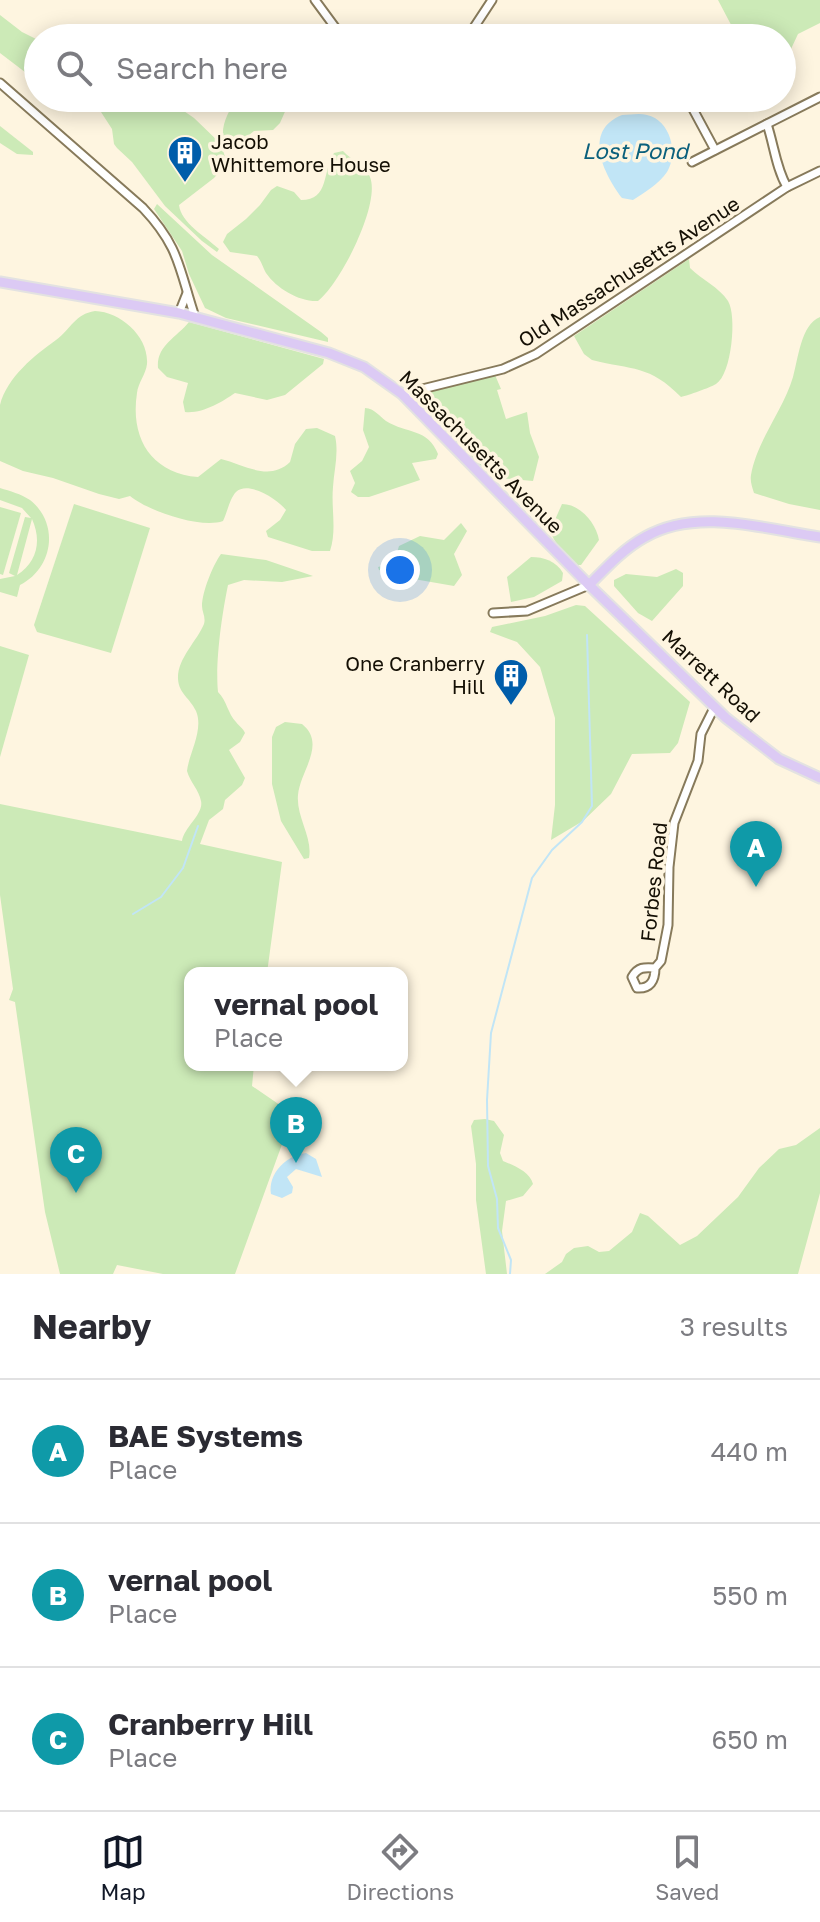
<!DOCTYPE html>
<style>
:root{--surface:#fff;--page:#f2f2f3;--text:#2b2b33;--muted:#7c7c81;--line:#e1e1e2;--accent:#111827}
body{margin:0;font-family:"Golos Text",sans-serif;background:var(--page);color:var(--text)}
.you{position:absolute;left:400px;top:570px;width:28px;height:28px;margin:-20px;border:6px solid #fff;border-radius:50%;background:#1a73e8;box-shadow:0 0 0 12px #1a73e833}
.badge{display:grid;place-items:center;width:52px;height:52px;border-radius:50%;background:var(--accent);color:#fff;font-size:26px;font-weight:700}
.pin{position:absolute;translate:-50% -66px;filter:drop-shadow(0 2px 4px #0008)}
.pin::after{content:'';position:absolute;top:42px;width:28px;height:24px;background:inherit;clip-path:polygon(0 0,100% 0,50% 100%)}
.popup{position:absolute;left:184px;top:967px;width:224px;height:104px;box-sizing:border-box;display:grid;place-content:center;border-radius:16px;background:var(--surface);filter:drop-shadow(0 2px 6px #0005);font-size:26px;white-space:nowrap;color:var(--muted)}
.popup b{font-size:30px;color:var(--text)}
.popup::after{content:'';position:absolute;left:50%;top:100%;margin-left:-16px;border:16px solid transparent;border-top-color:var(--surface)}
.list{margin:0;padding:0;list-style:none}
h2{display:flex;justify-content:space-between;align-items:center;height:104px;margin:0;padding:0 32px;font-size:34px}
h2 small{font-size:26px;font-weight:400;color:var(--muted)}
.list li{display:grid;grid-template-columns:52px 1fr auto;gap:24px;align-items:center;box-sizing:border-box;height:144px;padding:0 32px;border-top:2px solid var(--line)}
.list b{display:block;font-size:30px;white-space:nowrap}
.list p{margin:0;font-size:26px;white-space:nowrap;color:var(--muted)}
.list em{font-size:26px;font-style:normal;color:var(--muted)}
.icon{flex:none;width:44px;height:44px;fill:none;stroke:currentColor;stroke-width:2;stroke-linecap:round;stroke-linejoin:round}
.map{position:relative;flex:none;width:820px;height:1274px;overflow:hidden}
.search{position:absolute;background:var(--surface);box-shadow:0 4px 20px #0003;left:24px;right:24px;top:24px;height:88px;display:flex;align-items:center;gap:20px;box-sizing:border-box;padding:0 28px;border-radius:44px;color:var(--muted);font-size:30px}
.sheet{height:536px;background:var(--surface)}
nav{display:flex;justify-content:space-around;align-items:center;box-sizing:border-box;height:112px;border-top:2px solid var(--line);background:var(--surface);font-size:22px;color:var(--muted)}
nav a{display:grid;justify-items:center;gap:4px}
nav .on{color:var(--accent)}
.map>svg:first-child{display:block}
.green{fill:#cceab7;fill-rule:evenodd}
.water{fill:#c1e5f6}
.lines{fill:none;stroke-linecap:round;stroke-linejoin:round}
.stream{stroke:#c1e5f6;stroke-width:2}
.minor-casing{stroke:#877a5b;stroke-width:11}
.major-casing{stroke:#e3e2e1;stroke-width:13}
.minor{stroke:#fff;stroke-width:7}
.major{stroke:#dccaf4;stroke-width:9}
.labels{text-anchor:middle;stroke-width:7;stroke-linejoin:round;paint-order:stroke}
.poi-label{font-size:20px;fill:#140f04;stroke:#fef5e0;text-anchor:start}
.street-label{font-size:20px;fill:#140f04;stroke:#fef5e0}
.water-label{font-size:22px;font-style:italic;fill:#0b607c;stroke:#fef5e0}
</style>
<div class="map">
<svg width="820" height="1274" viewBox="0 0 820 1274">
<rect width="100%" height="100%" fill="#fef5e0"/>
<g class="green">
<polygon points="718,0 820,0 820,23 798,34 791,49 782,53 782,38 763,38 759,31 738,38"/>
<polygon points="0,15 22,32 38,40 38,82 0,53"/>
<path d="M 101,98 L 165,98 L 194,118 L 221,144 L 225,157 L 222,169 L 214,178 L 179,205 C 181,223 206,237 219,249 L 217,252 L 202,241 L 165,206 L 132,162 L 117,148 L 114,144 L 112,129 L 101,112 Z"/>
<path d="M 237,98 L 291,98 L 280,123 L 273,130 L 254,131 L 233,148 L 227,149 C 217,132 227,113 237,98 Z"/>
<polygon points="0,126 33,152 33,155 17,154 0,143"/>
<path d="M 343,151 C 352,161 365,164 370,177 C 381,204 340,284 318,301 C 300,302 277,289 266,273 C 263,268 262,262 257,256 L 230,252 L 223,242 L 227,234 L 246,219 L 260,205 L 271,190 L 277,186 L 294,192 L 301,200 C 330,200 322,171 334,153 Z"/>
<polygon points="157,204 212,255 321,332 328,338 328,342 226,318 205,308 189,274 182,251 154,209"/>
<path d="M 689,259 L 690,268 C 702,280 719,287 728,301 C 737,315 732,374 716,384 C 709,388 689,395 681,397 C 650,365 632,370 592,360 L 584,354 L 574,336 Z"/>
<path d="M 95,311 C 121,312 149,337 147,364 C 146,374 138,383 137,393 C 130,438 151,473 198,477 L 221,459 C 245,465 269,482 290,462 L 295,444 L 306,429 L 317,428 L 335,436 C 339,453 334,470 333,487 C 331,509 337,530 330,551 L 312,551 L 268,537 L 266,531 L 280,520 L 286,510 C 279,500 248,480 236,492 C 230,498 227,513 223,521 C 201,529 148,511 130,496 L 119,499 L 99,494 L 53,478 L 23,471 L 0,461 C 0,444 0,421 0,405 C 7,377 35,355 56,340 C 71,329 75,314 95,311 Z"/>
<path d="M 820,317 L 820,510 L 789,504 L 754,493 C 752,487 750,481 751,475 C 757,440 783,411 793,377 C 798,360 801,324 820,317 Z"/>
<path d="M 189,322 L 324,359 L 323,364 L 285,395 L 267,400 L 235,393 C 222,402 202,414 185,412 L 183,402 L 188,383 L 167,377 L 158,368 C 156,346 176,338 189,322 Z"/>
<polygon points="495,375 501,389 497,390 506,419 527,412 530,433 539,457 533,481 498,478 474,461 425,410 423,401 431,392"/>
<path d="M 365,408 C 375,409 378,415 386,421 C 407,434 428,428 438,454 L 436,459 L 412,463 L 420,480 L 369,497 L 358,497 L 351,492 L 355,483 L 350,471 L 362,461 L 369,447 L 363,430 Z"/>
<path d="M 0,488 C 10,491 21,494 30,500 C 60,524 53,568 20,585 L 17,597 L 0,592 L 0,579 L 15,576 L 9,573 L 25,517 L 31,518 L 22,508 L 0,500 ZM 32,519 C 42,541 37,562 17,575 Z"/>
<polygon points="74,504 150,528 111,653 37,632 34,625"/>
<path d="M 562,504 C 580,504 596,523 599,540 L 581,565 L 576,565 C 565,555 555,544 550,531 Z"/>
<polygon points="0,507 21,513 3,575 0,574"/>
<polygon points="461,523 467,531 454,554 462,575 454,586 408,578 379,570 378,567 394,563 399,546 420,536 444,540"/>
<path d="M 221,554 L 266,560 L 313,576 L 282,582 L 244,580 L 228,585 C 222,614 215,662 218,692 C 227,701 228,714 236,722 C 239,726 243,728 245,733 L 240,742 L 229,750 L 245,778 L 242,785 L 225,800 L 223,809 L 209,820 L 200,844 L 282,862 L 267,973 L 190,973 L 190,1065 L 254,1065 L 252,1086 L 293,1114 L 235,1274 L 163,1274 L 117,1265 L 113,1274 L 60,1274 L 45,1212 L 15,1002 L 9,1000 L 13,989 L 0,895 L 0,804 L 182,841 C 184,827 204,814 201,801 C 199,790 190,782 187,771 C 189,753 204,730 196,711 C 190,698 179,694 178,679 C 177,659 197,641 204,624 C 206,617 202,612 202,606 C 202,592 213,565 221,554 Z"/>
<path d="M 531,557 C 544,557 556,561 563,573 L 562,581 L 534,597 L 511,602 L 507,577 Z"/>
<polygon points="676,569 683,573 683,586 652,621 638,613 614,586 614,580 626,574 657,577"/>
<polygon points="576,605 585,606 690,702 678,743 670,753 632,754 611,794 583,821 551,840 555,805 555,718 540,667 517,642 490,632 492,627 545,616"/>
<polygon points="0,646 29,655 0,757"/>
<path d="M 285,722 L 302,724 C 327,744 300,771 298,795 C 296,817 313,837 309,858 L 304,859 L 281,821 L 272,784 L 272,737 L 276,727 Z"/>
<path d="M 485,1119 L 494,1121 L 504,1135 L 500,1153 L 503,1161 C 515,1166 530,1172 533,1184 L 523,1196 L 506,1201 L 502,1231 L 507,1274 L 486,1274 L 476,1200 L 476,1164 L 471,1126 L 474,1120 Z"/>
<polygon points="820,1128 820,1193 798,1274 545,1274 562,1262 566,1254 574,1248 588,1246 599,1252 609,1251 632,1232 640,1213 648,1216 680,1245 697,1236 738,1197 759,1168 779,1149 796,1145"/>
</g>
<g class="water">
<path d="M 622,115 C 630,115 639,113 647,115 C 670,120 679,153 667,172 C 659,184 645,192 633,200 L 622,198 C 604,174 582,131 622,115 Z"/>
<path d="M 306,1153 L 316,1159 L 322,1177 L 296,1169 L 287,1177 L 293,1187 L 292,1193 L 282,1198 L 271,1194 C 268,1174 285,1156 306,1153 Z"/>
</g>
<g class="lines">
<g class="stream">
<polyline points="133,914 161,897 183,868 198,826"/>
<polyline points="510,1274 511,1260 498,1228 497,1199 488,1166 487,1100 491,1033 532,878 552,850 582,822 592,806 587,635"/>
</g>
<defs>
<g id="minor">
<polyline points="315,0 343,38"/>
<polyline points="467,38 492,0"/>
<path d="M 0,83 L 143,208 C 180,247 179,269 195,317"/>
<polyline points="687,98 715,150"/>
<path d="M 767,124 C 774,145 776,168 787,187"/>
<polyline points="692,162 820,97"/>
<polyline points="179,313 187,293"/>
<polyline points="402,394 503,369 536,354 787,187 820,171"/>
<polyline points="493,613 527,611 589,585"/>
<path d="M 655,968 C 655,981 650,989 637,988 L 632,977 C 638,967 644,967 655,968 L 661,961 L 668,925 L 669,867 L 674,823 L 698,761 L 701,734 L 714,708"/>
</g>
<g id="major">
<polyline points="0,282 179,313 329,353 364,367 402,394 589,585 726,718 779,759 820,778"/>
<path d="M 589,585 C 606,568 623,549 645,537 C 697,507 765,529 820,537"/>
</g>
</defs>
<use href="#minor" class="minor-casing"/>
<use href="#major" class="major-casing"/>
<use href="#minor" class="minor"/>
<use href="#major" class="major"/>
</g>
<defs>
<symbol id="building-pin" viewBox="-11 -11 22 30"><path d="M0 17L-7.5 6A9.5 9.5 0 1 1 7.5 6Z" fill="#005daa" stroke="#fef5e0"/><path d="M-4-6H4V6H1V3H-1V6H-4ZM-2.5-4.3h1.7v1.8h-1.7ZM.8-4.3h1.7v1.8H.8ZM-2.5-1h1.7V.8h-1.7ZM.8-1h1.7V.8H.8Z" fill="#fff"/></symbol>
</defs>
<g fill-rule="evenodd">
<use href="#building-pin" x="165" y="133" width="40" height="54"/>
<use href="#building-pin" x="491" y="656" width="40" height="54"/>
</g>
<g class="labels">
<g class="poi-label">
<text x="211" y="149">Jacob<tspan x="211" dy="23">Whittemore House</tspan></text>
<text x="485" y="671" text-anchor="end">One Cranberry<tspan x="485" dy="23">Hill</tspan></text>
</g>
<g class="street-label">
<text transform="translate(629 272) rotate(-33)" y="7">Old Massachusetts Avenue</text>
<text transform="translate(481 452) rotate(45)" y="7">Massachusetts Avenue</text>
<text transform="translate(711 676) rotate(43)" y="7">Marrett Road</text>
<text transform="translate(654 882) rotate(-84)" y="7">Forbes Road</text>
</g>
<g class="water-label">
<text x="635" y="159">Lost Pond</text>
</g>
</g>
</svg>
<div class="you"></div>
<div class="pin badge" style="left:756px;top:887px;background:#0f9aa8">A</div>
<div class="pin badge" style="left:296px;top:1163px;background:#0f9aa8">B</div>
<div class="popup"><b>vernal pool</b>Place</div>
<div class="pin badge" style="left:76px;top:1193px;background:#0f9aa8">C</div>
<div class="search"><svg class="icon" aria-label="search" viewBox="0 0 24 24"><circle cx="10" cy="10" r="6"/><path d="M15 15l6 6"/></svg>Search here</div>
</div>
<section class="sheet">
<h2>Nearby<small>3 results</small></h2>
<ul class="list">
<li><span class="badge" style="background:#0f9aa8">A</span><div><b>BAE Systems</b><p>Place</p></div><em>440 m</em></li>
<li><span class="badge" style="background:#0f9aa8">B</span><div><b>vernal pool</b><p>Place</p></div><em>550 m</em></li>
<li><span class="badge" style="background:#0f9aa8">C</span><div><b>Cranberry Hill</b><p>Place</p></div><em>650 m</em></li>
</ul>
</section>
<nav>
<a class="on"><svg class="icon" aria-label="map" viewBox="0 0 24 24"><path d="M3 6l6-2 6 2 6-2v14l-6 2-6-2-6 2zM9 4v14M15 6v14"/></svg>Map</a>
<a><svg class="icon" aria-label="directions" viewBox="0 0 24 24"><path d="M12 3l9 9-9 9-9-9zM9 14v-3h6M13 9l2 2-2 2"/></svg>Directions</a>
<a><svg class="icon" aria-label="saved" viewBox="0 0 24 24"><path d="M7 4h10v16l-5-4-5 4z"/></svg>Saved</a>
</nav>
